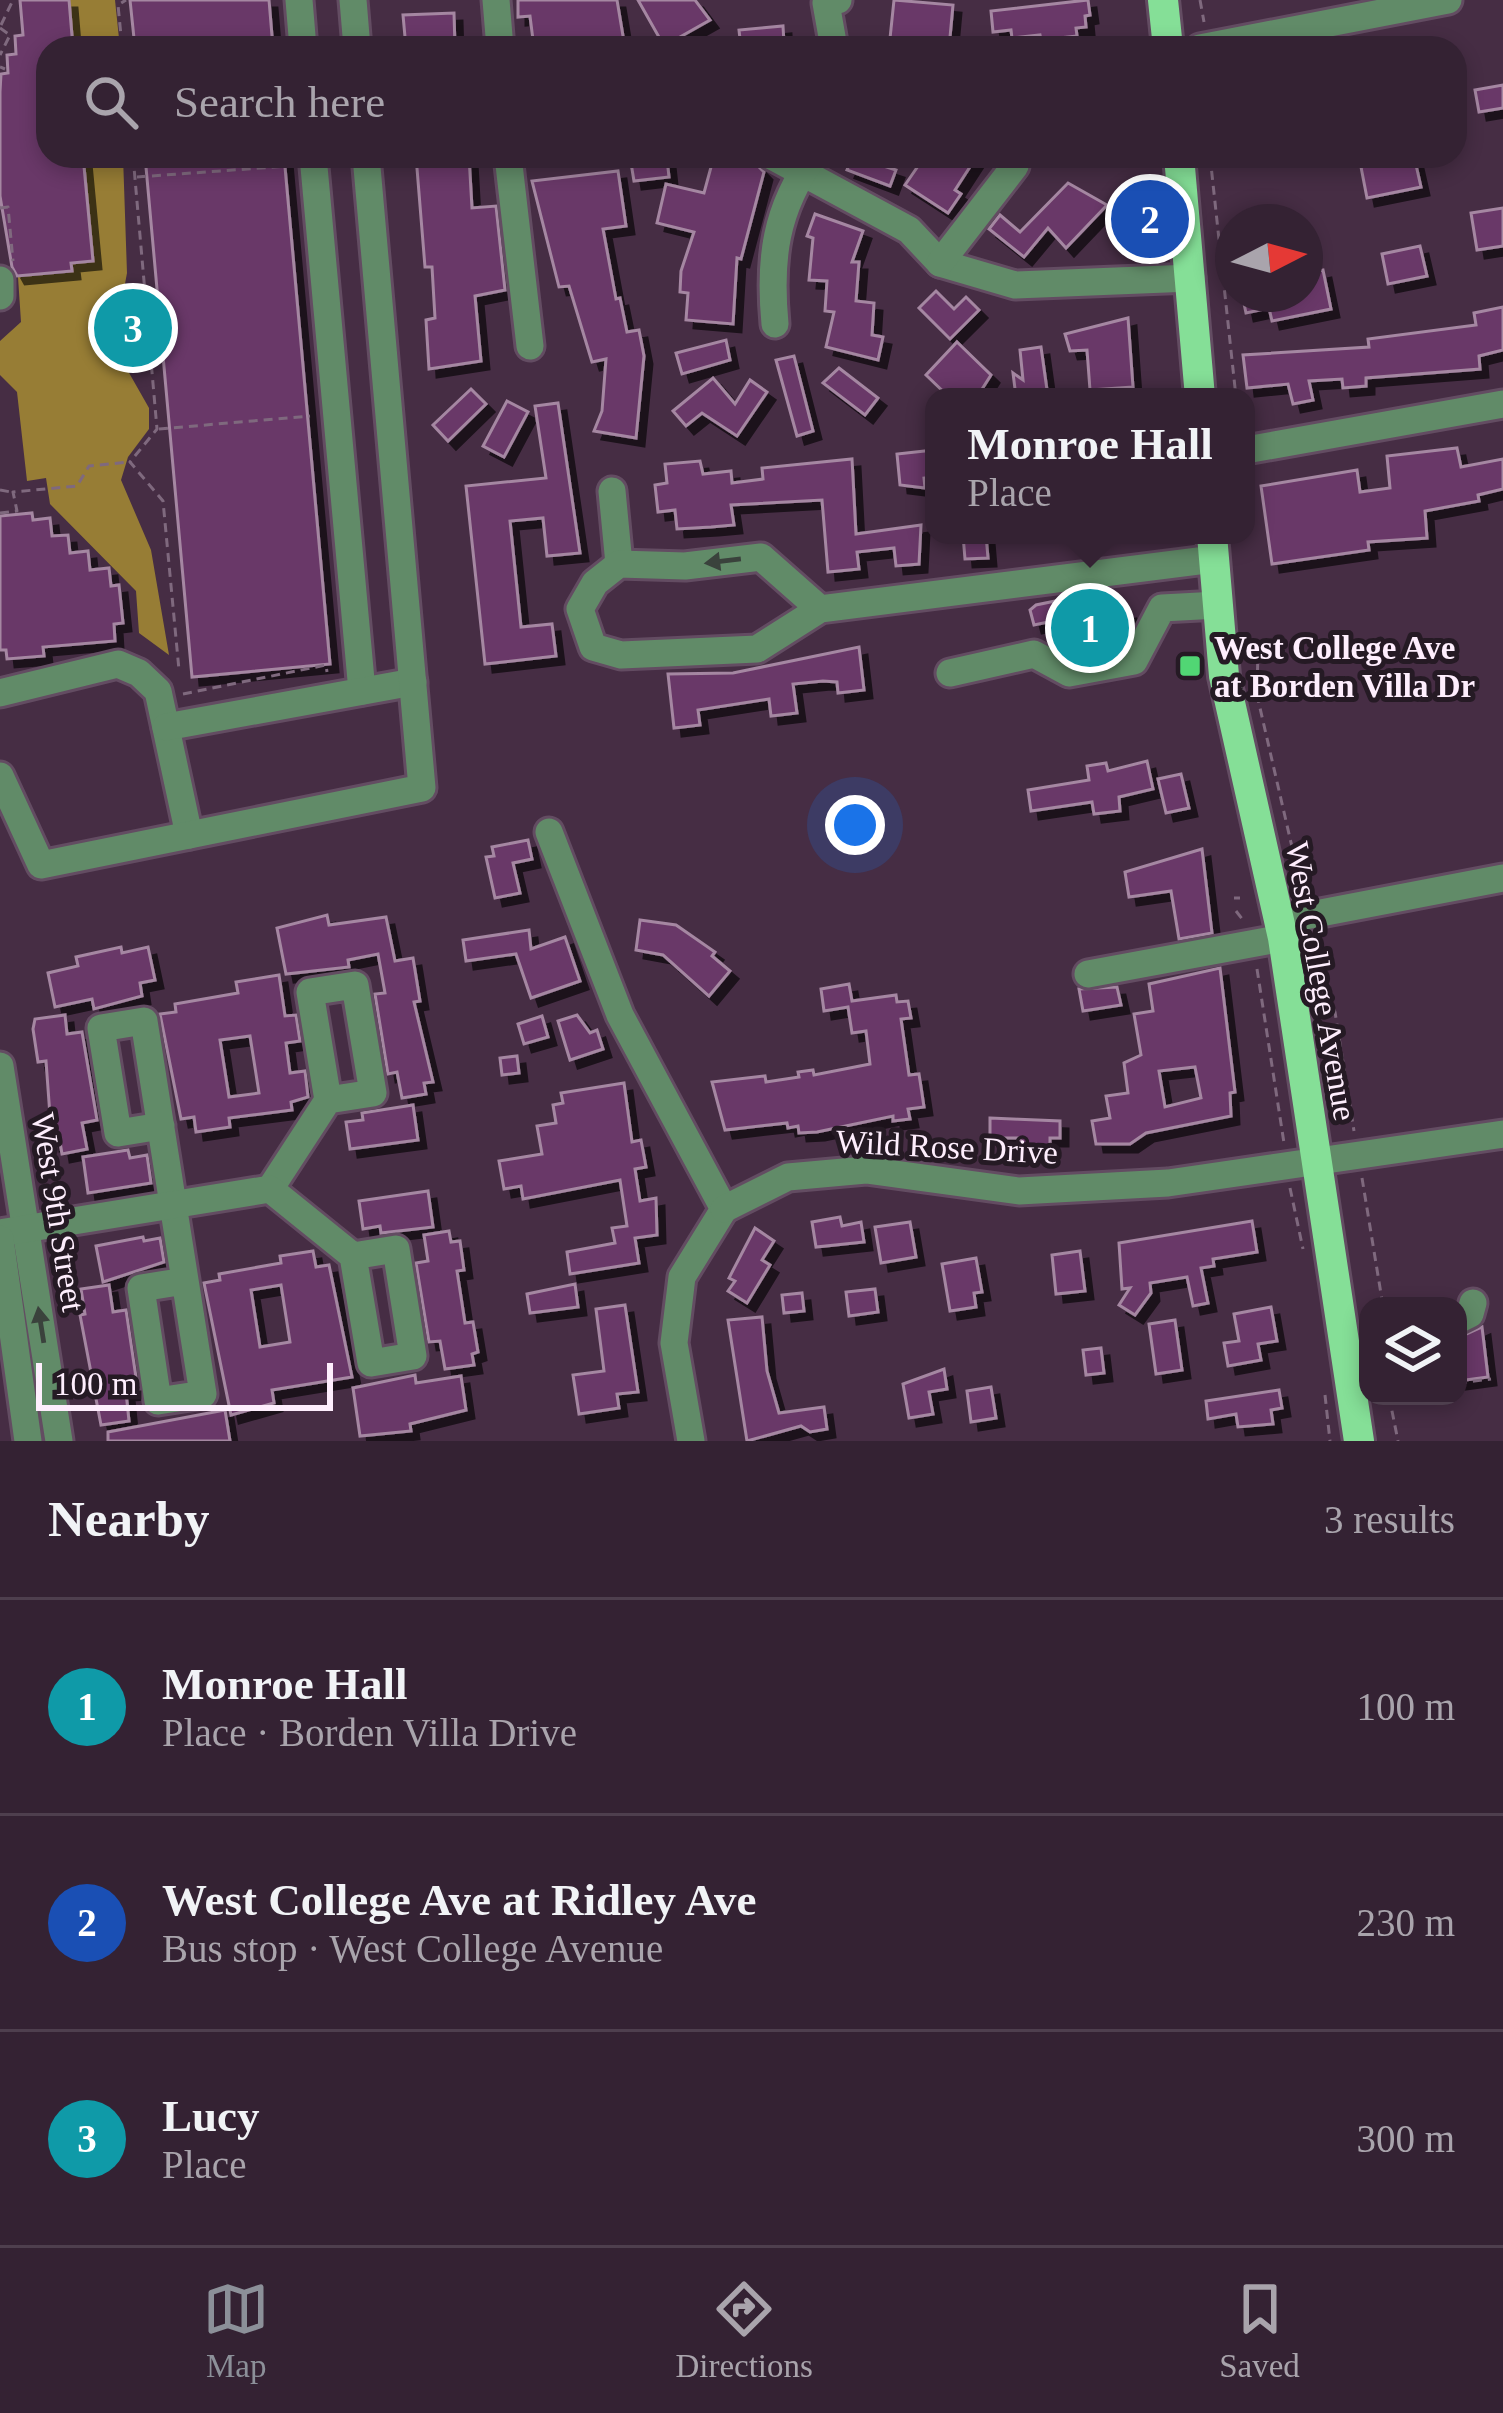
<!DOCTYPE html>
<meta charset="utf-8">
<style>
:root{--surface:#342233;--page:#3f2f3f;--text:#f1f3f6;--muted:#a9a4ac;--line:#4e3f4e;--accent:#8c9099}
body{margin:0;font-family:"Times New Roman",serif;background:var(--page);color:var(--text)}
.controls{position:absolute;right:36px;bottom:36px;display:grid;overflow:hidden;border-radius:24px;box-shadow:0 6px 18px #0003}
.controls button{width:108px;height:108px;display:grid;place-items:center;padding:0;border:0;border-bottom:3px solid var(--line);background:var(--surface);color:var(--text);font:60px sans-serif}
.compass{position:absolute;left:1215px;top:204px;width:108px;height:108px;border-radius:50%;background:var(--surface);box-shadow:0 6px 18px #0003;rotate:84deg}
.scale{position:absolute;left:36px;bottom:30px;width:297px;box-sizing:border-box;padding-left:12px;border:6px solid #feeefd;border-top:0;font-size:33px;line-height:42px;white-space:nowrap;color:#feeefd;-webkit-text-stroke:9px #251a24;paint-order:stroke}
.you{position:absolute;left:855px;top:825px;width:42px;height:42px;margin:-30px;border:9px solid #fff;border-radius:50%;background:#1a73e8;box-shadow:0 0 0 18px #1a73e833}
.badge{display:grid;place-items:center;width:78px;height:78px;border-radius:50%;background:var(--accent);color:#fff;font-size:39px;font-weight:700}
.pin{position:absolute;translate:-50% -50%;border:6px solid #fff;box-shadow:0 3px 12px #0006}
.popup{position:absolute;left:925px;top:388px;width:330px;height:156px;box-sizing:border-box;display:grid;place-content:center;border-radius:24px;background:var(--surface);filter:drop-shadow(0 3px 9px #0005);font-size:39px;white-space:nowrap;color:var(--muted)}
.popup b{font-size:45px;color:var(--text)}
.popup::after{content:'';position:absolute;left:50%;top:100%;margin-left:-24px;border:24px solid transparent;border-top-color:var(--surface)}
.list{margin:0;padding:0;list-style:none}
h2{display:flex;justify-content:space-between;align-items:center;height:156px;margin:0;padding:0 48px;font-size:51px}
h2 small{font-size:39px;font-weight:400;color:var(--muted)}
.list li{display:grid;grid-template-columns:78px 1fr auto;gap:36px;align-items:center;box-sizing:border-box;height:216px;padding:0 48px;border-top:3px solid var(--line)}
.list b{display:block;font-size:45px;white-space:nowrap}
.list p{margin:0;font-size:39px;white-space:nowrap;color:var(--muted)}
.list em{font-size:39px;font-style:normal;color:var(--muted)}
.icon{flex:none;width:66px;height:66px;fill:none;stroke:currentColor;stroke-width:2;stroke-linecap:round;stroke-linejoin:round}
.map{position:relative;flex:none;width:1503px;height:1441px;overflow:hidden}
.search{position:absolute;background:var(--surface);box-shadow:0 6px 18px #0003;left:36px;right:36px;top:36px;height:132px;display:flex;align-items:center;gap:30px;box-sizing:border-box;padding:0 42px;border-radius:36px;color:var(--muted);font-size:45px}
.sheet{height:804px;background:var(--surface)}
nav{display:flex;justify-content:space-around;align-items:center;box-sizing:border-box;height:168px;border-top:3px solid var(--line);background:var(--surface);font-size:33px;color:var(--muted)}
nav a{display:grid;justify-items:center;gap:6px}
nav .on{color:var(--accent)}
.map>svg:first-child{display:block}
.water{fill:#977d35}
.building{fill:#693867;stroke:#a587a2;stroke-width:3;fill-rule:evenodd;filter:url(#shadow)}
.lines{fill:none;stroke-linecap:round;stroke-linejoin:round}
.minor-casing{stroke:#634c62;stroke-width:33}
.major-casing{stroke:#634c62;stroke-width:36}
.path{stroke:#7f697e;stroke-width:3;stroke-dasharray:9 6;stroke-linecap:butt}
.minor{stroke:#618b68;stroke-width:27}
.major{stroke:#85df97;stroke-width:30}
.oneway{fill:#3a423c}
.poi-dot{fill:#51d674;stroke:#251a24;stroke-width:4.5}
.labels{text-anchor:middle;stroke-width:10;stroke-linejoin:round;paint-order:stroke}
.poi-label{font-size:33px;font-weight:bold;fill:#feeefd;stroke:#251a24;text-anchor:start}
.street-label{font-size:33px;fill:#feeefd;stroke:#251a24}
</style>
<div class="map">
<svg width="1503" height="1441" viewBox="0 0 1503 1441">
<defs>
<filter id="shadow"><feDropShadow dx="8" dy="8" stdDeviation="0" flood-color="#0009"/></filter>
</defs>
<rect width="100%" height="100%" fill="#462d44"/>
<g class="water">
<polygon points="66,0 115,0 120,48 70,48"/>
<polygon points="80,156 123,156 127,273 117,327 124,364 149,408 149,429 128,457 121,480 151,550 169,655 139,633 136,591 50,504 46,478 27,481 17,392 0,375 0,341 21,322 18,277 67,273 67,264 89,261"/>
</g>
<g class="building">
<polygon points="20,0 69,0 73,48 48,48 48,156 83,156 93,261 71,263 72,271 17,276 12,267 0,196 0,92 1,74 8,73 7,55 16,54 15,36 23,35"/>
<polygon points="130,0 269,0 273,48 135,48"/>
<polygon points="518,0 617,0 625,48 534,48 530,16 518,17"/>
<polygon points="638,0 695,0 710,20 664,46"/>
<polygon points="894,0 953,5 949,48 889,48"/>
<polygon points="1088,0 1090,15 1085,16 1086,27 1076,28 1077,36 1041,40 1040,35 1012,38 1011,30 993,32 991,11"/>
<polygon points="454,13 455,48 406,48 403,15"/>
<polygon points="783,26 784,44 741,48 739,30"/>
<polygon points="1503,85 1503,108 1479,112 1475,90"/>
<polygon points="145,156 284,156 330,664 192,677"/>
<polygon points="416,156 469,156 472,208 496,206 505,290 475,296 481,361 429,369 426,320 435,318 432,267 425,267"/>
<polygon points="714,156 757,165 764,172 741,259 737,258 733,324 686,320 688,293 680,292 681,271 694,232 657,223 666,184 704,193"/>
<polygon points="853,156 896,170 890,186 847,170"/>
<polygon points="925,156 977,156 955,190 961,194 948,213 905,185"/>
<polygon points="1414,156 1421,187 1367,198 1361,167"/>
<polygon points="667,159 669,177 634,181 631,163"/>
<polygon points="618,171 626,226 603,229 616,299 620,298 627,332 639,330 644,356 636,438 594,431 602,411 606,359 592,362 569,286 559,287 532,181"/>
<polygon points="1068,183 1107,205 1066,248 1048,228 1024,257 989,229 1000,215 1020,232"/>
<polygon points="1503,208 1503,246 1477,250 1471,213"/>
<polygon points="815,214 863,231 852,262 859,262 856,301 874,303 872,335 883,337 878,360 826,347 834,312 825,311 827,281 809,280 813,238 807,236"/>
<polygon points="1420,246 1427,276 1388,284 1382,254"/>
<polygon points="1323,270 1331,309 1272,321 1269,308 1246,313 1242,294 1305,294 1305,274"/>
<polygon points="936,291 954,309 966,297 979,310 950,339 919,308"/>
<polygon points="1503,307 1503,350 1479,356 1480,369 1366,378 1366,386 1343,388 1342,379 1309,381 1313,400 1293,404 1288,384 1247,388 1243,355 1369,347 1368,339 1476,325 1474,313"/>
<polygon points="1128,318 1133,387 1090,390 1087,350 1070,351 1065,334"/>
<polygon points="726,340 730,360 682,374 676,353"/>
<polygon points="957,342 991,375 977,397 949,397 926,375"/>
<polygon points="1041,347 1048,397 1016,397 1013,373 1023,380 1020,350"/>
<polygon points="794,356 813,431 797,436 776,360"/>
<polygon points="839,368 878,398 865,415 823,383"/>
<polygon points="713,378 735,404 750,380 767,392 737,436 702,413 686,426 673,411"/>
<polygon points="471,389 486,404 448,441 433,425"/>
<polygon points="507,401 528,412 504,457 483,446"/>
<polygon points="558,403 580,553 547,556 543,518 510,521 521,627 552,624 556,656 485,664 466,486 546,478 535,406"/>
<polygon points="1457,448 1461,467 1503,459 1503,489 1478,495 1479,501 1425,511 1427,538 1368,542 1369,550 1272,564 1261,486 1357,470 1360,492 1390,488 1387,456"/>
<polygon points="934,450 934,477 924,478 925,488 900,485 897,454"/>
<polygon points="852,459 856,534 921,525 919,564 896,566 894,548 857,552 859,569 828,572 822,500 731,505 734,525 711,527 677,529 675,510 658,512 655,485 667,483 665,464 700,461 703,474 731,471 732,483 763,479 762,468"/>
<polygon points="32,513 33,520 50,518 52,536 68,535 70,553 88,551 90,570 109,568 111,586 119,585 123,623 114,624 115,641 43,647 44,656 7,659 6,650 0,650 0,516"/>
<polygon points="963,535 986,535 988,558 965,559"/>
<polygon points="1109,590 1114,614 1128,611 1132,627 1117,634 1119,645 1072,654 1061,648 1058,636 1051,637 1048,622 1034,625 1030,610 1036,605"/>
<polygon points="859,647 864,690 838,693 837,682 823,681 793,684 797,713 771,716 769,699 698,710 700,725 674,728 668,674 733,673"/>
<polygon points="1147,761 1153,789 1119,797 1120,811 1094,814 1092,802 1031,811 1028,790 1089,780 1087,766 1106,763 1108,771"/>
<polygon points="1181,774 1189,808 1166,813 1158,779"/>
<polygon points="528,840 532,859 513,863 520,893 495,898 486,857 494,856 492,847"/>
<polygon points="1202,849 1212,933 1179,939 1171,891 1129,897 1125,872"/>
<polygon points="327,915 329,925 386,917 395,961 413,958 420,1001 414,1002 433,1082 424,1083 426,1094 402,1098 397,1072 388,1074 375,994 385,993 378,954 348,960 349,967 286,974 277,928"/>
<polygon points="640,920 676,925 715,952 712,956 730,971 709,996 663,955 636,950"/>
<polygon points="529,930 531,949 565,937 580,981 531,998 516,954 466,961 463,940"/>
<polygon points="121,947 122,953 148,947 155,980 140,983 142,996 94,1009 92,999 55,1007 48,973 78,966 76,957"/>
<path d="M 1220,968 L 1235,1092 L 1230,1093 L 1231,1116 L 1146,1133 L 1130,1144 L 1096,1144 L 1092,1121 L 1110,1118 L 1106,1096 L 1128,1093 L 1124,1063 L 1141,1055 L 1134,1014 L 1153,1011 L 1149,984 ZM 1195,1067 L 1201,1098 L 1165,1107 L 1159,1071 Z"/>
<path d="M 279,975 L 285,1016 L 296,1015 L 300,1041 L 286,1043 L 290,1073 L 305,1071 L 308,1097 L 291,1102 L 292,1110 L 229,1118 L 230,1127 L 196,1132 L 194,1117 L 181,1119 L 160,1014 L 176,1012 L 175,1004 L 238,993 L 236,982 ZM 250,1036 L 259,1093 L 229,1097 L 220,1040 Z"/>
<polygon points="849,984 852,1001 896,995 897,1002 908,1001 911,1018 901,1019 909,1075 919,1074 924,1107 908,1109 910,1119 893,1121 893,1116 817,1132 799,1133 798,1126 788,1128 787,1123 725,1130 712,1082 765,1076 766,1082 799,1077 798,1072 813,1070 814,1075 870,1064 866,1031 852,1033 848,1007 824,1011 821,989"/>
<polygon points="1117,987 1121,1005 1083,1011 1079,989"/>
<polygon points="65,1015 67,1034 82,1032 97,1120 82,1123 87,1149 62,1154 60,1142 52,1143 46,1061 38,1062 33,1029 35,1019"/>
<polygon points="577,1015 590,1033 597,1030 603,1049 570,1060 558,1021"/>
<polygon points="542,1016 548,1037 524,1044 518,1024"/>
<polygon points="517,1056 519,1073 502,1075 500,1058"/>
<polygon points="624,1083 632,1142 641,1140 646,1167 635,1169 640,1201 656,1198 657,1235 635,1238 639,1263 570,1274 567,1252 615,1243 612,1228 627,1226 620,1180 523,1199 521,1186 504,1189 499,1161 542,1154 537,1126 556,1123 553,1105 563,1103 561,1093"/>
<polygon points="413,1105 418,1140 350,1149 346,1122 363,1120 362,1113"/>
<polygon points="990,1118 1060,1121 1060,1138 1050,1138 1050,1152 1031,1153 1020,1149 1020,1138 990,1138"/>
<polygon points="128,1150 130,1158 147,1155 151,1183 88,1193 83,1157"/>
<polygon points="428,1191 433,1227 381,1233 380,1226 363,1229 359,1201"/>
<polygon points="840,1217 842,1226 861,1222 864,1242 816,1247 812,1222"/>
<polygon points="1252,1221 1257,1252 1213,1259 1214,1266 1201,1268 1208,1303 1193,1306 1187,1277 1150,1283 1151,1293 1135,1315 1119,1305 1130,1288 1122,1289 1119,1243"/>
<polygon points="910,1222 916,1257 881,1263 875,1227"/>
<polygon points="755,1228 774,1241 762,1260 770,1265 747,1303 728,1291 735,1281 729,1278"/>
<polygon points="449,1231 451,1242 460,1241 464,1270 457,1271 465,1323 473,1322 478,1352 472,1354 474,1365 445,1369 440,1341 429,1342 416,1263 428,1261 424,1235"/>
<polygon points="143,1237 144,1241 160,1238 164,1262 103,1282 96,1246"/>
<path d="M 313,1251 L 316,1267 L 329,1265 L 352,1377 L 272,1390 L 274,1403 L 231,1415 L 204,1283 L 220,1280 L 219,1274 L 281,1263 L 280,1256 ZM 281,1285 L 290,1342 L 260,1347 L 251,1290 Z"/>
<polygon points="1080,1251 1085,1291 1056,1294 1052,1255"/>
<polygon points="976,1258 982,1292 974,1293 976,1307 950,1311 942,1264"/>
<polygon points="575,1284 578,1307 530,1313 527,1294"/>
<polygon points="109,1285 113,1312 126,1310 138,1391 126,1392 129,1421 101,1425 80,1315 85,1314 81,1289"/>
<polygon points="875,1289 878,1312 849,1316 846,1292"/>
<polygon points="802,1293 804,1311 784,1313 782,1295"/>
<polygon points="625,1305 638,1392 617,1394 619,1408 579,1414 573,1375 604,1371 596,1309"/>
<polygon points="1271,1307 1277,1341 1258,1344 1261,1360 1228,1366 1224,1343 1239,1341 1234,1314"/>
<polygon points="762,1317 767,1371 779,1413 824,1407 827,1429 810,1432 801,1426 747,1441 728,1320"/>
<polygon points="1175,1320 1182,1370 1156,1374 1149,1324"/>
<polygon points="1482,1327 1488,1377 1458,1381 1458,1338"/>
<polygon points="1101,1348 1104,1373 1086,1375 1083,1350"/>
<polygon points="944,1369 947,1389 929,1392 933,1414 909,1418 903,1384"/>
<polygon points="415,1375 416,1383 461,1376 466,1410 410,1424 411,1431 360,1436 353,1388"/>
<polygon points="991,1387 996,1418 971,1422 967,1391"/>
<polygon points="1279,1390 1282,1408 1271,1410 1273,1424 1238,1427 1236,1414 1208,1419 1206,1401"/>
<polygon points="225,1410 230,1441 108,1441 108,1432"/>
</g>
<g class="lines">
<defs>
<g id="minor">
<polyline points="299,0 303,48"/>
<polyline points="353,0 357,48"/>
<polyline points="496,0 500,48"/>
<polyline points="834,48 826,3 838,0"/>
<polyline points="1200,48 1448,0"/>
<polyline points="313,156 362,691"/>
<polyline points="508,156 530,346"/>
<polyline points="772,156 909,230 940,263 1015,285 1191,278"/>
<polyline points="940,263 1015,166"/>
<polyline points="0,280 0,296"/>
<path d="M 775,324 C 769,260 775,209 814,156"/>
<polyline points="1246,450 1503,404"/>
<polyline points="612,491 619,564"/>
<polyline points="820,609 761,557 685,566 619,564 595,583 580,609 593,647 621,655 757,649 820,609 1214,559"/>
<polyline points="950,673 1034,654 1069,673 1134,661 1162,608 1218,605"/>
<polyline points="0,693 118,664 139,673 158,691 189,835"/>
<polyline points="166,727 413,682"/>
<polyline points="0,776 41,865 422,788 366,156"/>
<polyline points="549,832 620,1015 724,1209 682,1277 674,1343 691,1441"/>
<polyline points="1279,921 1503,878"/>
<polyline points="1088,974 1283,938"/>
<polyline points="0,1066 59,1441"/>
<polyline points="161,1126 118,1133 101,1028 144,1021 203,1394 158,1401 141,1288 185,1281"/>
<polyline points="270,1189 328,1100 310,992 355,985 373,1093 328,1100"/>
<polyline points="724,1209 788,1177 866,1170 1019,1191 1168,1183 1503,1134"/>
<polyline points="0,1233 270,1189 353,1256 371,1363 413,1356 396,1249 353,1256"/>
<polyline points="0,1239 28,1441"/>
<polyline points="1458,1320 1470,1314 1473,1303"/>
</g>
<g id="major">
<polyline points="1163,0 1168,48"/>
<polyline points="1179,156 1200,397"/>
<polyline points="1212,535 1224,676 1283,938 1359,1441"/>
</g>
</defs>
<use href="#minor" class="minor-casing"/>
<use href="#major" class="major-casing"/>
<g class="path">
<polyline points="1200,0 1204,22"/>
<polyline points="1,25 13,0"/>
<polyline points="0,28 10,35 0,55"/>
<polyline points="122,46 118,5 126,0"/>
<polyline points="122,46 135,45"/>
<polyline points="0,67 5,69"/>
<polyline points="133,156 157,429 130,462 163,501 179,670"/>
<polyline points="1210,156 1236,397"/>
<polyline points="137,177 289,166"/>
<polyline points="0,208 8,207 13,261"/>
<polyline points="159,429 310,416"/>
<polyline points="0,490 11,492"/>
<polyline points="0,513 17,511 13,492 77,486 89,466 130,462"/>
<polyline points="1258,649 1257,695 1298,873 1306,887"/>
<polyline points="183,694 326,665 327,672"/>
<polyline points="1234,898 1240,898"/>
<polyline points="1236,911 1243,920"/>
<polyline points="1313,939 1310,949 1335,1012 1354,1131"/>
<polyline points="1257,969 1284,1143"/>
<polyline points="1362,1178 1383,1306"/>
<polyline points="1290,1188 1303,1249"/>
<polyline points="1458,1383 1491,1379"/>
<polyline points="1325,1395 1330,1441"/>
<polyline points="1389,1396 1398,1441"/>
</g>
<use href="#minor" class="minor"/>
<use href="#major" class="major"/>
</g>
<defs><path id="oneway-solid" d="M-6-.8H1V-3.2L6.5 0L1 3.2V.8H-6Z" transform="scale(3)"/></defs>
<g class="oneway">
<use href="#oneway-solid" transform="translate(723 561) rotate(173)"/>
<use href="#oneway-solid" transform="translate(41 1325) rotate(-99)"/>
</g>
<rect class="poi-dot" x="1178" y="654" width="24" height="24" rx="6"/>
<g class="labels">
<g class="poi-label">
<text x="1214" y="659">West College Ave<tspan x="1214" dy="38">at Borden Villa Dr</tspan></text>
</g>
<g class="street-label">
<text transform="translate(1322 981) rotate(80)" y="12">West College Avenue</text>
<text transform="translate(947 1146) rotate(3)" y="12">Wild Rose Drive</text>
<text transform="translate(59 1212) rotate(81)" y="12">West 9th Street</text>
</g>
</g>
</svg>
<div class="controls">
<button><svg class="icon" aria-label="layers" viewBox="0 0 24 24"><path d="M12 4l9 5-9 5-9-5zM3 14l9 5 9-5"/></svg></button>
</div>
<svg class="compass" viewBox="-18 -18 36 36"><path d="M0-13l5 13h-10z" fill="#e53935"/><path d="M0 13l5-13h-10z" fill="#a9a4ac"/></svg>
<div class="scale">100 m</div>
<div class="you"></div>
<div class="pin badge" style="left:1090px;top:628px;background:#0f9aa8">1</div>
<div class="popup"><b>Monroe Hall</b>Place</div>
<div class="pin badge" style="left:1150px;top:219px;background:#1a4fb4">2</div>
<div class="pin badge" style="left:133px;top:328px;background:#0f9aa8">3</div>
<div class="search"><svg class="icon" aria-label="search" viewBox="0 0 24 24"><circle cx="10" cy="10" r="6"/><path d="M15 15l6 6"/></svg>Search here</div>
</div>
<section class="sheet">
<h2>Nearby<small>3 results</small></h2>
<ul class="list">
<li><span class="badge" style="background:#0f9aa8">1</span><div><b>Monroe Hall</b><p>Place · Borden Villa Drive</p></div><em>100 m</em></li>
<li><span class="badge" style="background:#1a4fb4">2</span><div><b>West College Ave at Ridley Ave</b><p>Bus stop · West College Avenue</p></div><em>230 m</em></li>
<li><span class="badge" style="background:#0f9aa8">3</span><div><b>Lucy</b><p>Place</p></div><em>300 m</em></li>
</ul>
</section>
<nav>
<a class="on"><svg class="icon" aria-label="map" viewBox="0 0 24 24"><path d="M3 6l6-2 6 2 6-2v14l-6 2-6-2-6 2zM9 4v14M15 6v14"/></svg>Map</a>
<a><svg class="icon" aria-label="directions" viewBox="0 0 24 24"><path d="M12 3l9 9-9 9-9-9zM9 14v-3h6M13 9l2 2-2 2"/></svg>Directions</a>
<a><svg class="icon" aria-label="saved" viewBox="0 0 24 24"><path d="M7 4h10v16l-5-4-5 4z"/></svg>Saved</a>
</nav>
